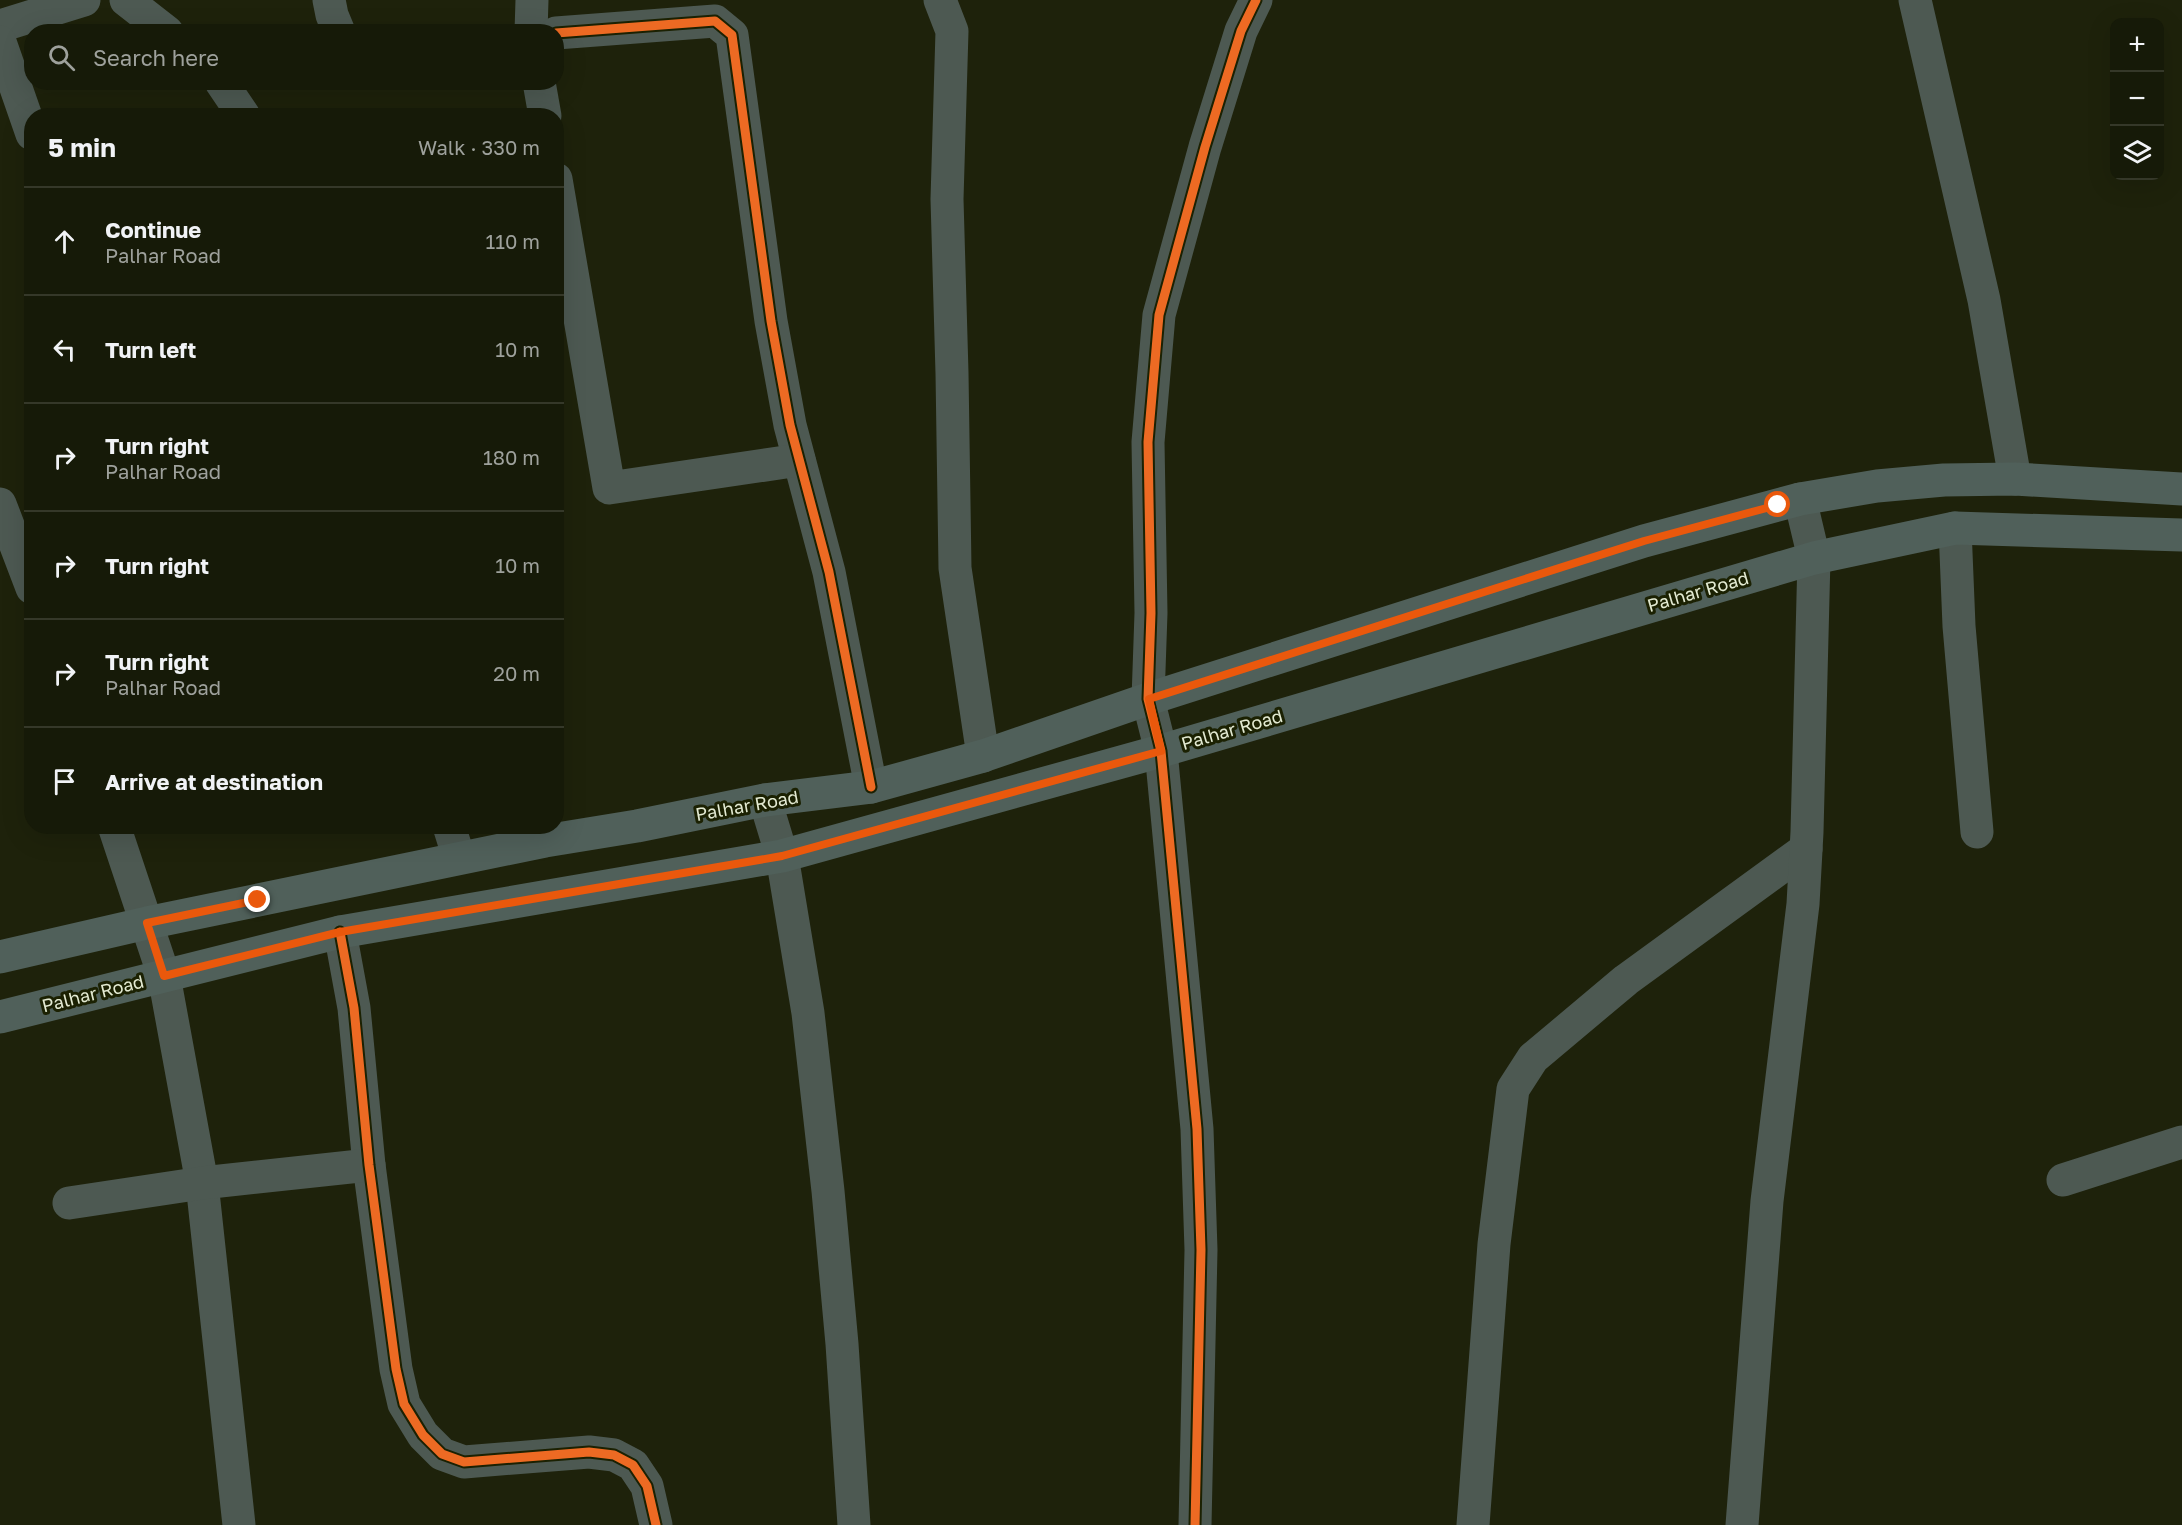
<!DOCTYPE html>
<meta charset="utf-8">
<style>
:root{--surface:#161a08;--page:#1f2312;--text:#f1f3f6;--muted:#9ea19c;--line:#353829}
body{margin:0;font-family:"Golos Text",sans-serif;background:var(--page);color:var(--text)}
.controls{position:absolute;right:18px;top:18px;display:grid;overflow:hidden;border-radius:12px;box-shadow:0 6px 24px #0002}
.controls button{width:54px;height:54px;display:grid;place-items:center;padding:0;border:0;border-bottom:2px solid var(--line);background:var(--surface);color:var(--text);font:30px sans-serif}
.stop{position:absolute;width:18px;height:18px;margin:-14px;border:4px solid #ea580c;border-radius:50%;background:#fff}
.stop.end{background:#ea580c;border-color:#fff;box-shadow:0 2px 6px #0008}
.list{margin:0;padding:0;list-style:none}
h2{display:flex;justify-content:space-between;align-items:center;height:78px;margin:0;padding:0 24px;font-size:26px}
h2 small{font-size:20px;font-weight:400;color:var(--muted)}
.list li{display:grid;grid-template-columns:39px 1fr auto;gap:18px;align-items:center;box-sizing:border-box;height:108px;padding:0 24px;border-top:2px solid var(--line)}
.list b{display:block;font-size:22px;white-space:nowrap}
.list p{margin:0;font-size:20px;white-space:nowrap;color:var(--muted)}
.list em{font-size:20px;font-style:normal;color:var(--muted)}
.icon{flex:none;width:33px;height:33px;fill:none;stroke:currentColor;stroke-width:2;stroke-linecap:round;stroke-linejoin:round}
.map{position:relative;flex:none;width:2182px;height:1525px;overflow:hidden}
.search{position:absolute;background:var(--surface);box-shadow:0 6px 24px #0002;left:24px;top:24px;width:540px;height:66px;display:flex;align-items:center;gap:15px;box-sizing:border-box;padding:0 21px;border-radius:24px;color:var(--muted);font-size:22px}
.panel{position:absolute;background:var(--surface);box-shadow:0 6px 24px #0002;left:24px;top:108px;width:540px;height:726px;border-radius:24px}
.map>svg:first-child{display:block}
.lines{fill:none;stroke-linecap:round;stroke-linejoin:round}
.minor{stroke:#4d5952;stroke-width:33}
.major{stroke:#50605a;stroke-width:33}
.cycleway-casing{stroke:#1b2102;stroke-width:13}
.cycleway{stroke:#ed6a23;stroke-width:9}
.route{stroke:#ea580c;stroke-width:8}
.labels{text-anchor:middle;stroke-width:6;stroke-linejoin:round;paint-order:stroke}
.street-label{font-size:18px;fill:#e3ead2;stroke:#1b2102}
</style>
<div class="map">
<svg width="2182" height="1525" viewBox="0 0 2182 1525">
<rect width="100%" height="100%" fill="#1e220b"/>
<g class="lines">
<g class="minor">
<polyline points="126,0 167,32"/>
<polyline points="329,0 332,15 339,32"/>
<polyline points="940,0 952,31 947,199 952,373 955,568 983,756"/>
<polyline points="1915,0 1984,300 2015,479"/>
<polyline points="0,26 84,0"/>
<polyline points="531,32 532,0"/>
<polyline points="556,33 715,21 732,35 771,321 790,425 829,572 871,787"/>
<polyline points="0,42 32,134"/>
<polyline points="221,82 244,116"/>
<polyline points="539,82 545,116"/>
<polyline points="556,179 609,488 799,460"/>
<polyline points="0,504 32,588"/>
<polyline points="1955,528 1959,626 1977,832"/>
<polyline points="765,800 782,856 808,1013 828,1191 842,1344 854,1525"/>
<polyline points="114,826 164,976 202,1183 239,1525"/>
<polyline points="449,826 459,858"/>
<polyline points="340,932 354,1008 369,1165 396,1369 404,1404 423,1435 442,1454 464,1462 589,1452 614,1455 633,1465 647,1486 656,1525"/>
<polyline points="2063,1180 2182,1142"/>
<polyline points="69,1203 202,1183 369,1165"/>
<polyline points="1195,1525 1201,1250 1197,1129 1161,751 1148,699 1151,613 1148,442 1159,315 1205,147 1241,31 1256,0"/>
<polyline points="1473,1525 1494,1244 1513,1089 1533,1058 1626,980 1806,849"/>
<polyline points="1742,1525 1767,1201 1803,904 1807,832 1814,558 1800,499"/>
</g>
<g class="major">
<polyline points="0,957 147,923 545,841 637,826 765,800 871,787 983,756 1148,699 1644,541 1800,499 1877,486 1944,480 2015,479 2182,489"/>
<polyline points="0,1017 340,932 782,856 1161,751 1814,558 1955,528 2182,535"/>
</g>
<defs>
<g id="cycleway">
<polyline points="556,33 715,21 732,35 771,321 790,425 829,572 871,787"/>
<polyline points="340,932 354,1008 369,1165 396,1369 404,1404 423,1435 442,1454 464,1462 589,1452 614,1455 633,1465 647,1486 656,1525"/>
<polyline points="1195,1525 1201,1250 1197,1129 1161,751 1148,699 1151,613 1148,442 1159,315 1205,147 1241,31 1256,0"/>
</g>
</defs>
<use href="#cycleway" class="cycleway-casing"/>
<use href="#cycleway" class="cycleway"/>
</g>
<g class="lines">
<polyline class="route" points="258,900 147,923 164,976 340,932 782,856 1161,751 1149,699 1644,541 1778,505"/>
</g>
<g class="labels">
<g class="street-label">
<text transform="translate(1698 592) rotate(-16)" y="6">Palhar Road</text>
<text transform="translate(1232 730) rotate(-16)" y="6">Palhar Road</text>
<text transform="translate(747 806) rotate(-10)" y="6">Palhar Road</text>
<text transform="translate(93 994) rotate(-14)" y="6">Palhar Road</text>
</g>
</g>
</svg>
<div class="controls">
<button>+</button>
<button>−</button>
<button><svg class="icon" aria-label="layers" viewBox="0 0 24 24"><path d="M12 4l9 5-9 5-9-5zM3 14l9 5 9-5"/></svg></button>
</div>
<div class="stop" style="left:1778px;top:505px"></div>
<div class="stop end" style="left:258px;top:900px"></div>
<div class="search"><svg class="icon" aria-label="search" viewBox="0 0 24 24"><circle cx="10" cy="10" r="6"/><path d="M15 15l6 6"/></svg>Search here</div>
<section class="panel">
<h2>5 min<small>Walk · 330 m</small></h2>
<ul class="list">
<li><svg class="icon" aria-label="ahead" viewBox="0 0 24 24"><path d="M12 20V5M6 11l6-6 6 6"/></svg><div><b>Continue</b><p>Palhar Road</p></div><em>110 m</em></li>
<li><svg class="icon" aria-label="left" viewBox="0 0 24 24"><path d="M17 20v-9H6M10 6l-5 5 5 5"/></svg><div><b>Turn left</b></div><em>10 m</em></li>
<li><svg class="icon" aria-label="right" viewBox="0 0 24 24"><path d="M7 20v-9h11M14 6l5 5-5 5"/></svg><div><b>Turn right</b><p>Palhar Road</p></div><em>180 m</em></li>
<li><svg class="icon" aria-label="right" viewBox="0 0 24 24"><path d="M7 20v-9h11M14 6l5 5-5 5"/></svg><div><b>Turn right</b></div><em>10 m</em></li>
<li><svg class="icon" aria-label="right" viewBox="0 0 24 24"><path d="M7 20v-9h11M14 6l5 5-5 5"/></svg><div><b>Turn right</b><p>Palhar Road</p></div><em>20 m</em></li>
<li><svg class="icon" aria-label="arrive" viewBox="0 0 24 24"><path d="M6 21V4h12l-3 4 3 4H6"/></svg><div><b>Arrive at destination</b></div></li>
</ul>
</section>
</div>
